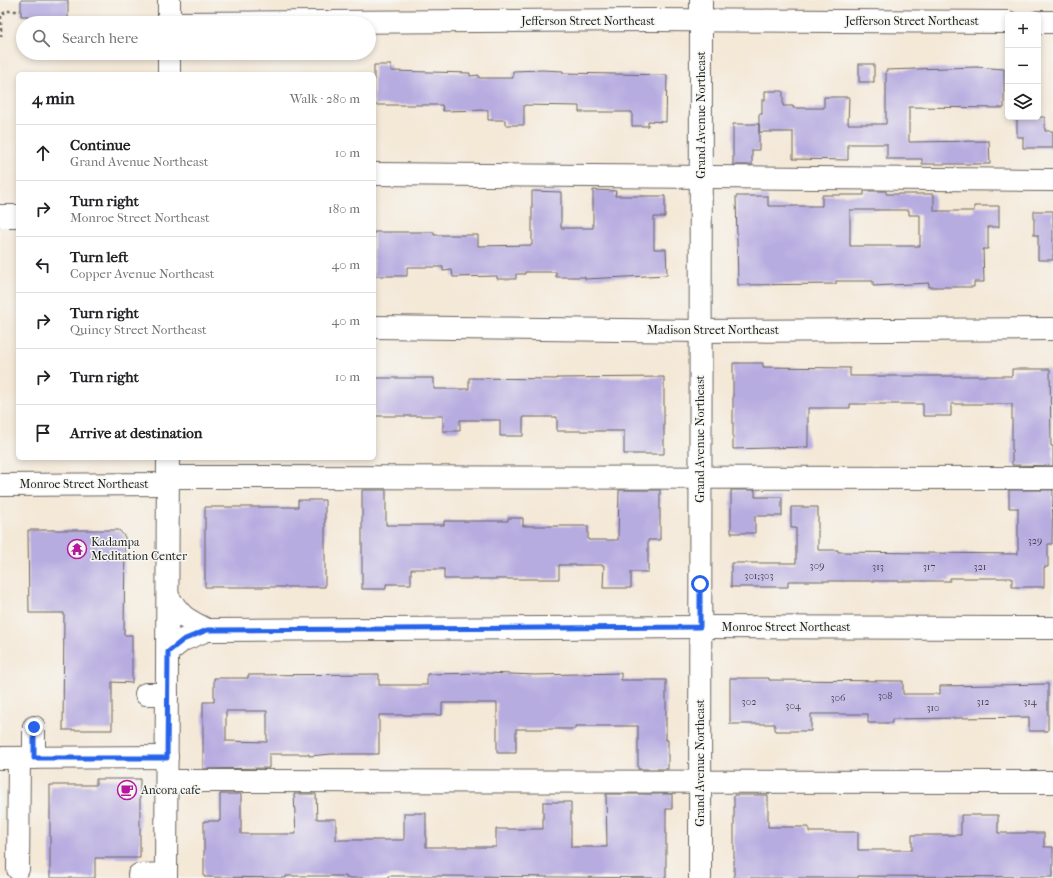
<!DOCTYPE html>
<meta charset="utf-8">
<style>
:root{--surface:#fff;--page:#f2f2f2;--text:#202124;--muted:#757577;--line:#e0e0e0}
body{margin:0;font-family:"IM FELL French Canon",serif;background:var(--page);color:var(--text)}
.controls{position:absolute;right:12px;top:12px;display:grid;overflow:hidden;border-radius:6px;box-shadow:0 2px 6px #0003}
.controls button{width:36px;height:36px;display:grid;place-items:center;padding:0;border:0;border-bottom:1px solid var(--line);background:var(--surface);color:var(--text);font:20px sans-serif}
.stop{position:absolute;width:12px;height:12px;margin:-9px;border:3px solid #2563eb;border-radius:50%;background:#fff}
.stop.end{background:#2563eb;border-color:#fff;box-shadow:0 1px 4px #0008}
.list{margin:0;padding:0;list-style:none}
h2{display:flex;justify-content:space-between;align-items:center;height:52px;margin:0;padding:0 16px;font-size:17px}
h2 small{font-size:13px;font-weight:400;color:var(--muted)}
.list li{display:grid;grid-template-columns:26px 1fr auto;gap:12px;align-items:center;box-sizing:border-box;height:56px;padding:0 16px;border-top:1px solid var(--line)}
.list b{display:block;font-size:15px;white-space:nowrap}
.list p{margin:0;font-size:13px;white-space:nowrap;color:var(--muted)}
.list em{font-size:13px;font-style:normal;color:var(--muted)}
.icon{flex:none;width:22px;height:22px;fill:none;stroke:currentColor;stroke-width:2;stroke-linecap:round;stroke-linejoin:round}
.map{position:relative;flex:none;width:1053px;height:878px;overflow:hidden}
.search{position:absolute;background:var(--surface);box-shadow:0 2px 6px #0003;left:16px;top:16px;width:360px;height:44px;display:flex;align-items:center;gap:10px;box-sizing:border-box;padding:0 14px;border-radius:22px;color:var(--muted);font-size:15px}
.panel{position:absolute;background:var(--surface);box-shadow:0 2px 6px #0003;left:16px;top:72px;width:360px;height:388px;border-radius:6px}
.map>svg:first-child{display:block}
.building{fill:#b7ace0;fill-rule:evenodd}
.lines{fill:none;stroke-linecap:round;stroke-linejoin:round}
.minor-casing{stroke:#68635d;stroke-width:24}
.path{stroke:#68635d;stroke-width:2.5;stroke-dasharray:3 3;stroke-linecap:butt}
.minor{stroke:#fff;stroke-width:22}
.route{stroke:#2563eb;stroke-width:5}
.labels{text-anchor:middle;stroke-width:3;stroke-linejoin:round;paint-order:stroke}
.number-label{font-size:10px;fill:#43404d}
.street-label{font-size:12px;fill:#1c1c1c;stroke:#f6f6f2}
.poi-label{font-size:12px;fill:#1c1c1c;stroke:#f6f6f2;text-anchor:start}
</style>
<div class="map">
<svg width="1053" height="878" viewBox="0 0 1053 878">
<rect width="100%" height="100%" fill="#f6f6f2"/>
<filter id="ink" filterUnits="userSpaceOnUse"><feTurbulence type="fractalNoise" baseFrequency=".025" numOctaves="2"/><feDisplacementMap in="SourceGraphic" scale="8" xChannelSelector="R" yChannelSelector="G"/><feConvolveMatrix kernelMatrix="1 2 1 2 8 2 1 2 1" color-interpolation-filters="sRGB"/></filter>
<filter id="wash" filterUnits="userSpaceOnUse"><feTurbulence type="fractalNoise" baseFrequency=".012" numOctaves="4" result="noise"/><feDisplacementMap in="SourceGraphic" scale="16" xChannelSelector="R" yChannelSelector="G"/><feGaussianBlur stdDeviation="0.9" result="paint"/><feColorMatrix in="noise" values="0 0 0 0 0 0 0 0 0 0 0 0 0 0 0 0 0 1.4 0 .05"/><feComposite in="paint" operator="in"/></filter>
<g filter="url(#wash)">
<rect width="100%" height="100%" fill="#f4e8d7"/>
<g id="blocks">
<g class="building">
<polygon points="21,0 68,0 68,23 28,23 28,16 21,16"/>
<rect x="859" y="64" width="15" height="18"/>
<polygon points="374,65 391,65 391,71 470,73 470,76 479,75 479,78 513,78 513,71 542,70 563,71 563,73 667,75 666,122 648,121 648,126 632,126 632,112 579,112 579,106 524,105 524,125 505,125 505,120 488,120 488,110 443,111 442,105 374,105"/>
<polygon points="976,67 1004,69 1004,108 909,107 909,142 989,141 990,164 922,164 922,159 887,159 887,144 848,144 848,160 793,159 793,132 759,132 759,114 762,114 762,100 765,100 765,91 783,91 783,106 793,106 793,108 824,108 824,97 849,97 848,124 886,124 886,70"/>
<polygon points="1017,117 1045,117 1045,131 1053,131 1053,148 1023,148 1023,137 1017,137"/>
<polygon points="733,124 759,124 759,150 752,150 752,165 733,165"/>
<polygon points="593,190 616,191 615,196 665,196 665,217 654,217 654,249 666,249 667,275 585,279 585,277 556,277 556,272 525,272 525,274 516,274 516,279 497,279 497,276 453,277 452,270 443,271 443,267 407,267 407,276 374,276 374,232 434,232 434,235 478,235 478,246 532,245 532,191 561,192 561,228 593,228"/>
<path d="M 864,191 L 886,191 L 886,194 L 934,194 L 934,211 L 974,211 L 974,206 L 999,206 L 999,227 L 988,227 L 988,249 L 983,249 L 984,282 L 974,282 L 974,287 L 929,287 L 929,283 L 873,286 L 873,281 L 836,281 L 836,284 L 738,285 L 736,196 L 768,196 L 768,206 L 822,206 L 822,195 L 864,195 ZM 850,210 L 909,210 L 909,215 L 920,215 L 920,246 L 850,246 Z"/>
<polygon points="1034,211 1053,211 1053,260 1038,260 1038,235 1034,235"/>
<polygon points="733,363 763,363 763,367 850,368 850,376 1012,376 1012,369 1050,369 1051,446 1053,446 1053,466 1012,465 1012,404 951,404 951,416 923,416 923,404 850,404 850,408 808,408 808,447 733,449"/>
<polygon points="664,377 664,454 624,454 624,431 557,431 557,417 523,417 523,436 500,436 500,420 460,420 460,431 443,431 443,416 374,416 374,378 434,378 434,389 469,389 469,378 557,379 557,378"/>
<polygon points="362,490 386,490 386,525 444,525 444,521 508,521 508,518 523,518 523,526 588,526 588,540 618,540 619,490 660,490 660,540 648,540 648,572 631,572 631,588 603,588 604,565 559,565 559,579 444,579 444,569 411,569 411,584 386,584 386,589 362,589"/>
<polygon points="731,490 755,490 755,497 782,497 782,516 755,516 755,533 731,533"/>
<polygon points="1009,490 1053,490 1052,544 1048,544 1048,567 1044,567 1044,587 1012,587 1012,578 950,578 950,581 788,581 788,587 731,587 731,563 796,563 796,528 791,528 791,507 818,507 818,550 838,550 838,552 1018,554 1018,508 1009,508"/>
<polygon points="298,500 325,500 325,587 205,587 205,507 298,507"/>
<polygon points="28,530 119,530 125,537 124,635 132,635 132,683 112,682 112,730 63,730 64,613 29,613"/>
<path d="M 487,673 L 535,675 L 621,673 L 621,680 L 666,680 L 666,740 L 668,740 L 668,769 L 638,769 L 638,726 L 575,726 L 575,729 L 516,729 L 516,753 L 497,753 L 497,703 L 442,703 L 442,715 L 379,715 L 379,754 L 332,754 L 309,756 L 309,754 L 269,754 L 269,768 L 203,769 L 203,702 L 214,702 L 214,678 L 248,678 L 248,675 L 379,674 L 379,685 L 427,685 L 427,674 ZM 226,711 L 267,711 L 267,742 L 226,741 Z"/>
<polygon points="730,678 769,678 769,680 903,681 903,694 940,694 940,686 1048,684 1048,731 1029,731 1029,717 892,719 892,723 868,723 868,714 811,714 811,731 775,731 775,724 730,724"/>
<polygon points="96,779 140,779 140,858 95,858 95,878 50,878 50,785 96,785"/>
<polygon points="220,794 241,794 241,834 296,834 294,794 316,794 317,819 336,819 336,840 404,840 404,813 426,813 426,847 496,847 496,829 543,829 543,802 571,802 571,847 607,847 606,794 672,794 672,809 666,809 666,878 448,876 388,876 388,878 346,878 346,876 286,876 286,878 204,877 204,821 220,821"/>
<polygon points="734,795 768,795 768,827 809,827 809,832 858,832 858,850 912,850 912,835 961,835 961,815 998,815 998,833 1044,833 1044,847 1053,847 1053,877 858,876 858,878 734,878"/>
</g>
</g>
</g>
<g filter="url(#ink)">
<use href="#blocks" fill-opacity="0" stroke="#68635d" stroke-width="1"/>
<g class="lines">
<defs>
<g id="minor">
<polyline points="169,0 169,23"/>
<polyline points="1038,22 1053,22"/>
<polyline points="169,23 650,20 1008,22"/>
<polyline points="169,53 169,74"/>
<polyline points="374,174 1053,180"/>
<polyline points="0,216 18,216"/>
<polyline points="374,327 700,331 1053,329"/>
<polyline points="168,477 1053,478"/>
<polyline points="0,485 167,484"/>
<path d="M 168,597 C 183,619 185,618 207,630"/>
<polyline points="168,652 183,640 207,630 700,627 1053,628"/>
<polyline points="146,694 167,694"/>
<polyline points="34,727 34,758"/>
<polyline points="0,758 167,757"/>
<polyline points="167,781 1053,782"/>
<polyline points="18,869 19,758"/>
<polyline points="139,875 166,874"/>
<polyline points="166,878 168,458"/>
<polyline points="700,878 701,0"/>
</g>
</defs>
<use href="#minor" class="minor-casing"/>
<polyline class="path" points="1,37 1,15 7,11 21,11"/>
<use href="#minor" class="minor"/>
</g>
</g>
<g class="lines" filter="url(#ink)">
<polyline class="route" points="34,727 34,758 167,758 168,652 183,640 207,630 700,627 700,584"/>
</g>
<defs>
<symbol id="temple-ring" viewBox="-11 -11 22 22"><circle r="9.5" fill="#f6f6f2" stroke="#b5179e" stroke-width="1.5"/><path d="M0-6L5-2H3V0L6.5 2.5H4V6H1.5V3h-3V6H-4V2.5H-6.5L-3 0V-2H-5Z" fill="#b5179e"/></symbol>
<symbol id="cafe-ring" viewBox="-11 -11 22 22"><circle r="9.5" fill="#f6f6f2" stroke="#b5179e" stroke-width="1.5"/><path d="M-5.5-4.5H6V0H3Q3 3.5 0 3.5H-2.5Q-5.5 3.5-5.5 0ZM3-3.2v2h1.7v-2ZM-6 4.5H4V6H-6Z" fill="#b5179e"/></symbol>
</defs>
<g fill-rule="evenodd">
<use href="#temple-ring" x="66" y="538" width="22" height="22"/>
<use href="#cafe-ring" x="116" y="779" width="22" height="22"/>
</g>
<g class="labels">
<g class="number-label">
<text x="1035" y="544">329</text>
<text x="817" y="569">309</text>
<text x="878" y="570">313</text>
<text x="929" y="570">317</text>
<text x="980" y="570">321</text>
<text x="759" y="579">301;303</text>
<text x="885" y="699">308</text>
<text x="838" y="701">306</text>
<text x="749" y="705">302</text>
<text x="983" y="705">312</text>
<text x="1030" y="705">314</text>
<text x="793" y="709">304</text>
<text x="933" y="711">310</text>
</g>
<g class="street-label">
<text x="588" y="25">Jefferson Street Northeast</text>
<text x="912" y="25">Jefferson Street Northeast</text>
<text transform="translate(701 115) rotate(-90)" y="4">Grand Avenue Northeast</text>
<text x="713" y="334">Madison Street Northeast</text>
<text transform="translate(700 439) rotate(-90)" y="4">Grand Avenue Northeast</text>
<text x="84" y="488">Monroe Street Northeast</text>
<text x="786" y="631">Monroe Street Northeast</text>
<text transform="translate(700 763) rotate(-90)" y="4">Grand Avenue Northeast</text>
</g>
<g class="poi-label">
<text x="91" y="546">Kadampa<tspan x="91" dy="14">Meditation Center</tspan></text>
<text x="141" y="794">Ancora cafe</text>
</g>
</g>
</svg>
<div class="controls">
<button>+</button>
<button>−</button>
<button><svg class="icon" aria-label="layers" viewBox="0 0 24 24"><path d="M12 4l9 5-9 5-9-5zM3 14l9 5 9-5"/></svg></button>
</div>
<div class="stop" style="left:700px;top:584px"></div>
<div class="stop end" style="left:34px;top:727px"></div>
<div class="search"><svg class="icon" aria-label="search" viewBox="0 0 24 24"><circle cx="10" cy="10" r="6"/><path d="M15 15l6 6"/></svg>Search here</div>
<section class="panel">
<h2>4 min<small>Walk · 280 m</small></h2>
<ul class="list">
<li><svg class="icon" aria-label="ahead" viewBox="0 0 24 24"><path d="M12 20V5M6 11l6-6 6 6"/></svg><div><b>Continue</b><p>Grand Avenue Northeast</p></div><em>10 m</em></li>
<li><svg class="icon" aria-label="right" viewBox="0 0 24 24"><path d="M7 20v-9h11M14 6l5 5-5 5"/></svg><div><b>Turn right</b><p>Monroe Street Northeast</p></div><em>180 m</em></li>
<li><svg class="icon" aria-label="left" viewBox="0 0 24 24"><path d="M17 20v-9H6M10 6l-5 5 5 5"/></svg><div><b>Turn left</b><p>Copper Avenue Northeast</p></div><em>40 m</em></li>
<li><svg class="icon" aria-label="right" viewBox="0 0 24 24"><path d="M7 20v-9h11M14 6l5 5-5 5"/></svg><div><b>Turn right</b><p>Quincy Street Northeast</p></div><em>40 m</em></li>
<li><svg class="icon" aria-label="right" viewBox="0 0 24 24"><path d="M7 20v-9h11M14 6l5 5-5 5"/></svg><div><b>Turn right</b></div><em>10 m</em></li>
<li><svg class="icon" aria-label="arrive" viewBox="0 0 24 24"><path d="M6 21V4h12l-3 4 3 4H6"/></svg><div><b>Arrive at destination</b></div></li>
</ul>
</section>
</div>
